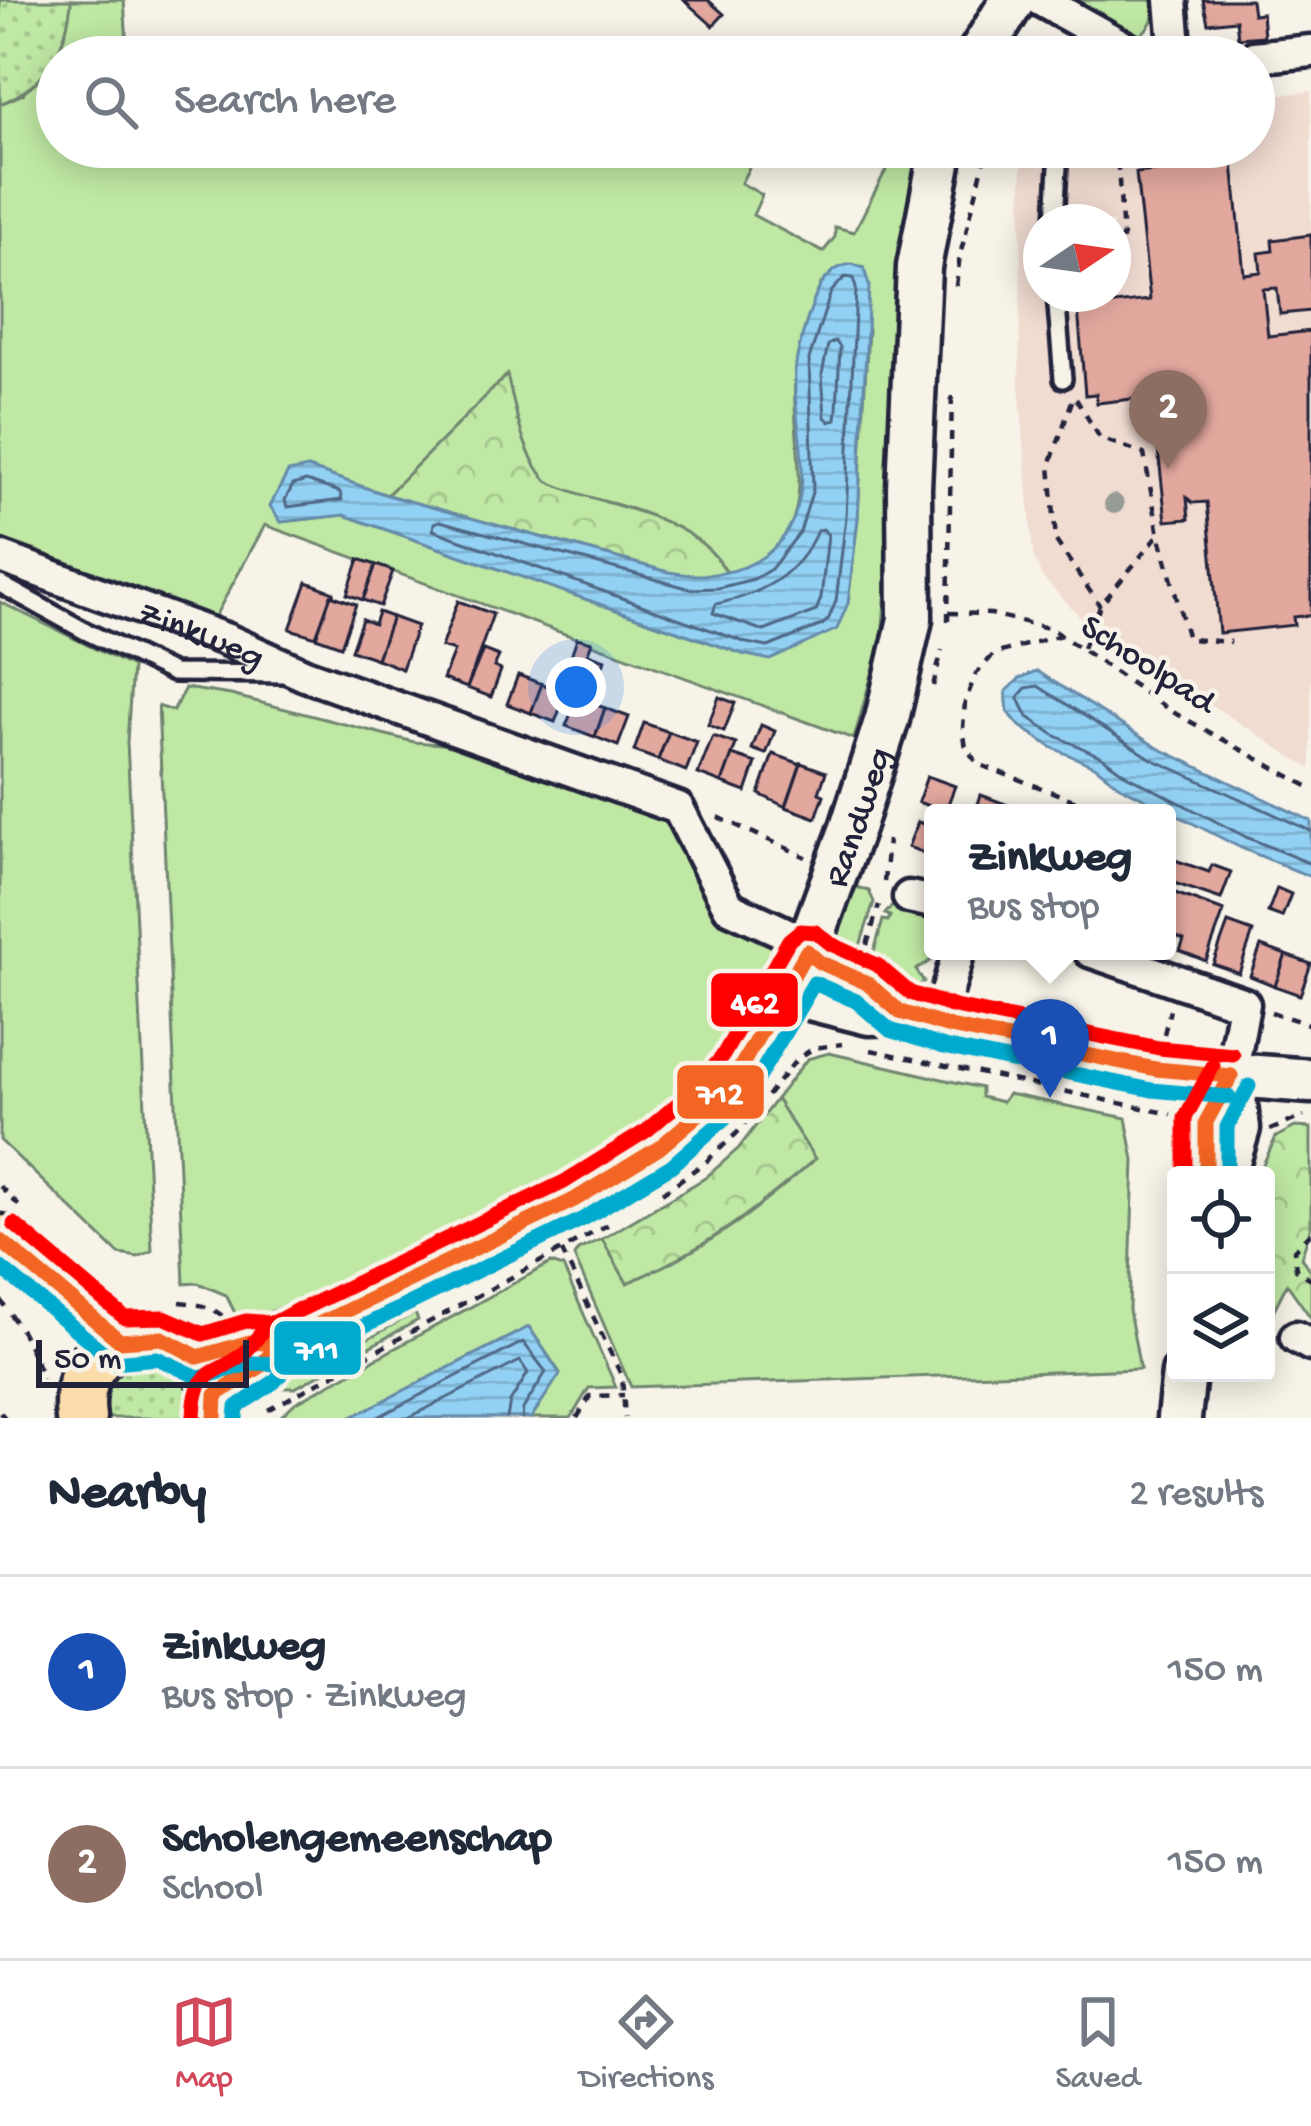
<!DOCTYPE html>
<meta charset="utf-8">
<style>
:root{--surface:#fff;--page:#f6f6f7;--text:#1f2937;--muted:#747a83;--line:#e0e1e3;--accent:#d1495b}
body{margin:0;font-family:"Gochi Hand",sans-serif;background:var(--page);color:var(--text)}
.controls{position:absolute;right:36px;bottom:36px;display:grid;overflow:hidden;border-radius:12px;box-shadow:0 6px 30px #0003}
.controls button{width:108px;height:108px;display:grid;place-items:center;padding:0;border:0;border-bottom:3px solid var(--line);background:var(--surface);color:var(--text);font:60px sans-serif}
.compass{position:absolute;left:1023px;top:204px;width:108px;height:108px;border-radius:50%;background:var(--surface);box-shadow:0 6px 30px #0003;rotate:77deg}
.scale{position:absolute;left:36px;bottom:30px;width:213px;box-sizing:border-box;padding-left:12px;border:6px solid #22223b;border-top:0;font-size:33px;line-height:42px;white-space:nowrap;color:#22223b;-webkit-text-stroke:9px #f7f3e8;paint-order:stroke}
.you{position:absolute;left:576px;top:687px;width:42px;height:42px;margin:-30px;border:9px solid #fff;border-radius:50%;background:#1a73e8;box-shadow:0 0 0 18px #1a73e833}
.badge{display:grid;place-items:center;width:78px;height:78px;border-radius:50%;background:var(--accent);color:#fff;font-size:39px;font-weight:700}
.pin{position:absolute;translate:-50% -99px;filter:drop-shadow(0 3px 6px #0008)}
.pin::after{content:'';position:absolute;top:63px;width:42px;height:36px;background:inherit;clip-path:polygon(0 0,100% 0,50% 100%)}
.popup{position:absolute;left:924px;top:804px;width:252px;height:156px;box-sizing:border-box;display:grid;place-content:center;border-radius:12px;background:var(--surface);filter:drop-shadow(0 3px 9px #0005);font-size:39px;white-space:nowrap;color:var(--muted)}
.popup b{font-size:45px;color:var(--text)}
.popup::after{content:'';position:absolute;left:50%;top:100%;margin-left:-24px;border:24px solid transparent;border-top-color:var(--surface)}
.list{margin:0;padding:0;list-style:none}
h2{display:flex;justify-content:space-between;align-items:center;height:156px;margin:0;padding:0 48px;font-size:51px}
h2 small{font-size:39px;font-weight:400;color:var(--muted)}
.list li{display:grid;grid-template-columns:78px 1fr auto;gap:36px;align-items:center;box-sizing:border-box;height:192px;padding:0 48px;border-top:3px solid var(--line)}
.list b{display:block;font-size:45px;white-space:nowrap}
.list p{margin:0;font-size:39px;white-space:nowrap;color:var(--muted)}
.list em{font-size:39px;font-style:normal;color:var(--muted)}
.icon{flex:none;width:66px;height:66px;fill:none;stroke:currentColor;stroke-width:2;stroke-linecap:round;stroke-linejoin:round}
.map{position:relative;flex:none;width:1311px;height:1418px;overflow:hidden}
.search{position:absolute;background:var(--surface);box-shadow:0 6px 30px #0003;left:36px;right:36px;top:36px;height:132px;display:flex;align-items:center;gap:30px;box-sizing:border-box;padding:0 42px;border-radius:66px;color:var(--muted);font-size:45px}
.sheet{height:540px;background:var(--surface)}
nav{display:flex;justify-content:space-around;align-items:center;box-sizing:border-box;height:168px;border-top:3px solid var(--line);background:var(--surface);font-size:33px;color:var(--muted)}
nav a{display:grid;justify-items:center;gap:6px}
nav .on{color:var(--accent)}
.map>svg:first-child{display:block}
.built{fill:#f1dcd2;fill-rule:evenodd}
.green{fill:#bfe8a4;stroke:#708570;stroke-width:3;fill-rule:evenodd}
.forest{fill:url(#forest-crowns);stroke:#708570;stroke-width:3}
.garden{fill:url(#garden-dots);stroke:#708570;stroke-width:3}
.water{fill:url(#water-rules);stroke:#668baa;stroke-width:3}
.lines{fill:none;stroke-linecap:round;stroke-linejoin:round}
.shore{stroke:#4f6885;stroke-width:3}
.building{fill:#e2a89e;stroke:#22223b;stroke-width:3}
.lane-casing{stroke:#22223b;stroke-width:24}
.street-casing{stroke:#22223b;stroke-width:39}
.secondary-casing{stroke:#22223b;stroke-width:51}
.primary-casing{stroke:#22223b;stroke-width:57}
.path{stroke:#22223b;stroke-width:4.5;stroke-dasharray:9 9;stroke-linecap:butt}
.lane{stroke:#f7f3e8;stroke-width:15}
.street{stroke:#f7f3e8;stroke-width:30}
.secondary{stroke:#f7f3e8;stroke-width:42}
.primary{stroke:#fddcac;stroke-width:48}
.bus-1-casing{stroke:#f7f3e8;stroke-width:24}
.bus-2-casing{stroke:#f7f3e8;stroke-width:24}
.bus-3-casing{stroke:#f7f3e8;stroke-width:24}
.bus-1{stroke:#f26522;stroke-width:15}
.bus-2{stroke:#00a9ce;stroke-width:15}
.bus-3{stroke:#f00;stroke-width:15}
.tree{fill:#979c97}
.labels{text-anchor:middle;stroke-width:9;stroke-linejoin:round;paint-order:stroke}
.street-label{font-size:36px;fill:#22223b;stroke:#f7f3e8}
.line-badge{stroke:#f7f3e8;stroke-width:4.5}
.badge-label{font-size:33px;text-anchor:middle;font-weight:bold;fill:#fff}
</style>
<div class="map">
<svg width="1311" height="1418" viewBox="0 0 1311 1418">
<defs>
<pattern id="forest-crowns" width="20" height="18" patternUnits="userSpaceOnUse" patternTransform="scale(3)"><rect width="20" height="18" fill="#bfe8a4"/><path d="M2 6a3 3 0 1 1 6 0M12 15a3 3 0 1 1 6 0" fill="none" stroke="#a4c78e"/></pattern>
<pattern id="garden-dots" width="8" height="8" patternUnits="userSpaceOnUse" patternTransform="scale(3)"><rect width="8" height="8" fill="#bfe8a4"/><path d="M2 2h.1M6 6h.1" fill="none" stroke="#a4c78e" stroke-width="1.8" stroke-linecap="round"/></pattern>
<pattern id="water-rules" width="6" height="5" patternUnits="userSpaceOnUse" patternTransform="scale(3)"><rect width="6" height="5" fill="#93d1f4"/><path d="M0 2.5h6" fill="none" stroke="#7eb3d2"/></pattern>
</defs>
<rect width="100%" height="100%" fill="#f7f3e8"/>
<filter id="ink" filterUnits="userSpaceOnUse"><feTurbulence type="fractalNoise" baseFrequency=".00833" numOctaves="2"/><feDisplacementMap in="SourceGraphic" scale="24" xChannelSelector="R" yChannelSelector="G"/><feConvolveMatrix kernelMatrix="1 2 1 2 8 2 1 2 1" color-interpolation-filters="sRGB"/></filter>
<g filter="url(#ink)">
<path class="built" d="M 1311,91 L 1311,769 L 1089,626 L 1042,577 L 1033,555 L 1019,383 L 1022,159 L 1029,147 L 1254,147 L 1254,98 ZM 1041,222 L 1113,222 L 1113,294 L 1041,294 Z"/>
<g class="green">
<path d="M 71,0 L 124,0 L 128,57 L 57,57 L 57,147 L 135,147 L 137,160 L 264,147 L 760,147 L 741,183 L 762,195 L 753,215 L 823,252 L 835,237 L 835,227 L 854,232 L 898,147 L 933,147 L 905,309 L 891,357 L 889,552 L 882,638 L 854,739 L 265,525 L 213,620 L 0,543 L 0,104 L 23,94 ZM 821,284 L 868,329 L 858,518 L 848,603 C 813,634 792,665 743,654 L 344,515 L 282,522 L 308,468 L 387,495 L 507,376 C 515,408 521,447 540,474 C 555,495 595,498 618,505 C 656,515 707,538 727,573 C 833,547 789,449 795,374 C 798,344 809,312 821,284 Z"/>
<path d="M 1068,0 L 1154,0 C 1155,17 1152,27 1138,36 Z"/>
<polygon points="0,602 132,667 127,742 152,1251 138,1257 119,1254 0,1140"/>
<path d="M 185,688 L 231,695 L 414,742 L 482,747 L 680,817 C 688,892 716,913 780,948 L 736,1032 L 719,1056 L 676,1102 L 634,1138 L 603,1159 L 438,1248 L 240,1323 L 226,1295 L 198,1283 L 184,1284 L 158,706 L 173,711 Z"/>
<path d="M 847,884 L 869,891 L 874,902 L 854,965 C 831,937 838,916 847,884 Z"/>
<polygon points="896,902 933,910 933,951 951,951 948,958 941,954 916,970 924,982 909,990 868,973 883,920 888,921 890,916 885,914"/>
<path d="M 829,1053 L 981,1088 L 981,1097 L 1002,1102 L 1008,1094 L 1126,1118 L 1134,1160 L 1129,1310 L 1140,1369 L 631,1387 L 574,1256 L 578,1250 L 602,1239 L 627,1282 C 703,1252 754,1213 815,1159 L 776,1099 L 807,1059 Z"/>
<polygon points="551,1263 563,1267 616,1387 589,1388 571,1418 531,1418 560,1373 529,1327 350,1418 279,1418 295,1403"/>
<polygon points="415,1313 418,1320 295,1388 277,1388 267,1381 286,1363 346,1350"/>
</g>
<g class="forest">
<path d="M 507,375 C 516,410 522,454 547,481 C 604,509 693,511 727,573 L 693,577 L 668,572 L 387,495 Z"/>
<path d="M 776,1099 L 815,1159 C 755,1211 701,1252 627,1283 L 602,1239 L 705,1178 L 739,1148 Z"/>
<polygon points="1295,1127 1311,1128 1311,1226 1301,1258 1311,1271 1311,1318 1287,1284 1266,1325 1266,1175 1258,1175 1276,1137"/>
</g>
<g class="garden">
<path d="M 0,0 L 71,0 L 71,4 C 65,52 46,85 0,104 Z"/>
<path d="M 142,1358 L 171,1363 L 191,1385 L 192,1418 L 105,1418 C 102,1382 110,1373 142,1358 Z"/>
</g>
<g class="water">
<path d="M 852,264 L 864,268 L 869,286 L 858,518 L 848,603 L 837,629 L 770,660 L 743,654 L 344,515 L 281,522 L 270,506 L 288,472 L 308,468 L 387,495 L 668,572 C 746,586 805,549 802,464 C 801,433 793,403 795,372 C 797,348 806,322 814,300 C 821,282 832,266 852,264 Z"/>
<polygon points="1037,671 1158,748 1311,821 1311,877 1241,848 1120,786 1096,767 1051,747 1020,726 1008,712 1006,692 1020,678"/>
<polygon points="529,1327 560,1374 531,1418 350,1418"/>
</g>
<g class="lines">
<g class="shore">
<polygon points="845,277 853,278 856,288 846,517 836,601 828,620 822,625 768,647 747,643 433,530 434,523 440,521 691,589 718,588 754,579 771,569 800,532 813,489 809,359 831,292"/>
<polygon points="835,341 840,347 837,410 836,419 830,422 825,417 822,374 828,345"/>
<polygon points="306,481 340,492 342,500 287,507 285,500 293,485"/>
<path d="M 823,529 L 828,535 L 821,598 L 816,611 L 764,631 L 713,613 L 716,604 C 762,594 797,576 817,531 Z"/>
<polyline points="1311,831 1152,759 1038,686 1026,688 1018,697 1028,717 1056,736 1102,757 1128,776 1246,837 1311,864"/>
<polyline points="376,1418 523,1342 546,1372 523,1409 522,1418"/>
<polyline points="408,1418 520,1361 528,1373 510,1402 507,1418"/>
</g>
</g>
<g class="building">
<polygon points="684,0 708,0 724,14 713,26"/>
<polygon points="1203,0 1251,0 1253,14 1262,13 1264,36 1238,38 1236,20 1208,23"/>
<polygon points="1233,163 1244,274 1261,272 1259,253 1273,251 1272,240 1311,235 1311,311 1280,314 1277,288 1263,289 1268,336 1311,331 1311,615 1293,617 1294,625 1219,633 1207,502 1193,503 1187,498 1189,519 1166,521 1155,421 1178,419 1176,394 1097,403 1096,394 1085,395 1078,308 1150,300 1136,173"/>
<polygon points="359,559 376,565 363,600 347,594"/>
<polygon points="376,565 393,571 380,606 363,600"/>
<polygon points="307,582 334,592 316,637 290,629"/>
<polygon points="331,595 356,604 341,646 316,637"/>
<polygon points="458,601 493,614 467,688 443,679 454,651 441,647"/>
<polygon points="378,612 392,617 377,659 351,650 362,619 374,624"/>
<polygon points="392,617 417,626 402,669 377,659"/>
<polygon points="577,638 592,642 578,681 564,676"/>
<polygon points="483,650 499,656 494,667 501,670 491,697 467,688"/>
<polygon points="588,654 605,660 595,687 578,681"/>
<polygon points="518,675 542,684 531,713 507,704"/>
<polygon points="542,684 566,693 555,722 531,713"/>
<polygon points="719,697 735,703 724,731 708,725"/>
<polygon points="577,698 605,708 595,737 566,726"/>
<polygon points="605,708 629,717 618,746 595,737"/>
<polygon points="644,723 669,732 658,760 634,751"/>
<polygon points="761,725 775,731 766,754 752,749"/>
<polygon points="669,732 697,742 686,771 658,760"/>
<polygon points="713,736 736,744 722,783 698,774"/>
<polygon points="773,754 801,764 786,807 759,794"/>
<polygon points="732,755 756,763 746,792 722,783"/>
<polygon points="801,763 826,772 819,793 824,795 816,818 786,807"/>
<polygon points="927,776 955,786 945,812 918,802"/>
<polygon points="981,795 1008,805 1005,813 975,813"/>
<polygon points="918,822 933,827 932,856 908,847"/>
<polygon points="1175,860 1209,872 1212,865 1231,872 1221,899 1168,881"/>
<polygon points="1277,888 1291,894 1282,917 1268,912"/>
<polygon points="1167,890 1224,911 1206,961 1180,951 1184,940 1167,933 1170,912 1167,911"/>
<polygon points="1228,923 1253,932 1239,973 1213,964"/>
<polygon points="1261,946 1286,955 1275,986 1250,976"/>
<polygon points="1286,955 1311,964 1300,995 1275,986"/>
</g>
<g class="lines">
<defs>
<g id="lane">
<polyline points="1055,222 1059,147"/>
<polyline points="1056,294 1063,379"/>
<polyline points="0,584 85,631 173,673 287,674"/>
</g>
<g id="street">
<polyline points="1040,0 1142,57"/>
<polyline points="1171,0 1176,57"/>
<polyline points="1254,57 1311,51"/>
<path id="s1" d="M 0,557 L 225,639 L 305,675 L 678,808 L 729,907 L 794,937 L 807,951"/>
<polyline points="909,897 933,902"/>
<polyline points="1090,951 1244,1004 1231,1076"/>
<polyline points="938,1023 959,951"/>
<polyline points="1296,1337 1311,1345"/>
</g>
<g id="secondary">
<polyline points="978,57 1013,0"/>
<polyline points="807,951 819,962 867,983 900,1012"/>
<polyline points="786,992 869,1013 900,1012 950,1027 1156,1069 1311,1081"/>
<polyline points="1206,1175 1206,1122 1231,1076"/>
<polyline points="1224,1175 1238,1128 1231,1076"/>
<path id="s2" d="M 216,1395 L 261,1366 L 278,1344 L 563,1206 L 637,1165 L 708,1106 L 750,1057 L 776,1014 L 807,951 L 852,828 L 887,719 L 910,619 L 909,488 L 919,267 L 942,147"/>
<polyline points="1179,1418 1184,1373"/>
</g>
<g id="primary">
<polyline points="0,1240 120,1341"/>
<path d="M 81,1418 C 66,1309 231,1312 215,1418"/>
</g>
</defs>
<use href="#lane" class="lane-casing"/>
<use href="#street" class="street-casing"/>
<use href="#secondary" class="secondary-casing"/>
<use href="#primary" class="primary-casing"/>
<g class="path">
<polyline points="1080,151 1118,167 1123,238 1113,239"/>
<polyline points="956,286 960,255 988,147"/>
<polyline points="1076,399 1100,438 1144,454 1159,534 1188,639 1231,642"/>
<polyline points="1072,401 1050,465 1056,541 1100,606"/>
<polyline points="949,613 991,614 1052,629 1171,711 1311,788"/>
<polyline points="948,621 952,387"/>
<polyline points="1061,635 994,654 976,674 965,702 963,728 966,748 978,764 1108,813"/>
<polyline points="1083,648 1100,606 1159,534"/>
<polyline points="933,686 942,650"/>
<polyline points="718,817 806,857"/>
<polyline points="884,882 888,840"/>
<polyline points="867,945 879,905"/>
<polyline points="1271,1012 1311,1025"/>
<polyline points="1164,1034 1170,1010"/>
<polyline points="871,1050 1171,1114"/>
<polyline points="1270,1130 1304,1116"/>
<polyline points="0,1186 21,1208"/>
<polyline points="662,1193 707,1161 737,1133 797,1059 814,1048 842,1044"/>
<polyline points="1311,1233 1294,1250 1296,1269 1311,1279"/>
<polyline points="562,1251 622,1377 625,1418"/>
<polyline points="0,1299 22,1332 44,1378"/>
<path d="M 180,1302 C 208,1305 225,1310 237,1337"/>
<polyline points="268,1410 611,1223"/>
<polyline points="0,1412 5,1418"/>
<polyline points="577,1418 590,1396 624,1395"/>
</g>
<use href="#lane" class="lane"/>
<use href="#street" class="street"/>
<use href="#secondary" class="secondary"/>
<use href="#primary" class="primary"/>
<defs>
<g id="bus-1">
<polyline points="1206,1175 1206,1122 1231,1076"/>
<polyline points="0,1240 120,1341 162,1338 198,1357 250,1342 278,1344 309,1328"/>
<polyline points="215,1418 216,1395 261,1366 278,1344 574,1200 659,1148 709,1105 739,1070 807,951 819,962 867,983 900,1012 950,1027 1156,1069 1231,1076"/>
</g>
<g id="bus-2">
<polyline points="1227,1175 1227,1127 1249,1086"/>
<polyline points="0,1267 115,1362 157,1358 200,1378 252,1363 284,1364 319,1347"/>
<polyline points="236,1418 237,1407 274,1382 292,1361 583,1219 671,1166 723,1120 755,1083 814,983 856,1001 890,1030 944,1047 1152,1090 1229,1097"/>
</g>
<g id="bus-3">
<polyline points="1185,1175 1185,1118 1213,1066"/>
<polyline points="14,1224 125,1318 164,1317 203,1334 246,1321 274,1323 299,1309"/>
<path d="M 194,1417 C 196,1363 215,1380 247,1350 C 254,1343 260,1333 267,1326 L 564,1182 L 646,1131 L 694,1090 L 722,1057 L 789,940 L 800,931 L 816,932 L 831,944 L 877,965 L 910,993 L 955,1007 L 1159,1048 L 1233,1055"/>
</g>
</defs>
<use href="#bus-1" class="bus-1-casing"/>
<use href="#bus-2" class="bus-2-casing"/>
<use href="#bus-3" class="bus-3-casing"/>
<use href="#bus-1" class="bus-1"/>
<use href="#bus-2" class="bus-2"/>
<use href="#bus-3" class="bus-3"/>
</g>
<circle class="tree" cx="1114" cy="504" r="10"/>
</g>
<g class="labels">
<g class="street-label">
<text dy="13" stroke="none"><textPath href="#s1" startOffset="216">Zinkweg</textPath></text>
<text transform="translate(1150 661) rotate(33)" y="13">Schoolpad</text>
<text dy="13" stroke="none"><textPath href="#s2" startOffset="903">Randweg</textPath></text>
</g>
</g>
<g class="line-badge">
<rect x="709" y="971" width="91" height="58" rx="12" fill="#f00"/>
<rect x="675" y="1063" width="91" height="58" rx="12" fill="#f26522"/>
<rect x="272" y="1319" width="91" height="58" rx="12" fill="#00a9ce"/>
</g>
<g class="badge-label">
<text x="755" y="1012">462</text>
<text x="720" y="1103">712</text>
<text x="317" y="1359">711</text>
</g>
</svg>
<div class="controls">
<button><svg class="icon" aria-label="locate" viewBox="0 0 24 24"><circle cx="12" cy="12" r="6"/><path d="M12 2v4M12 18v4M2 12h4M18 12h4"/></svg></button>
<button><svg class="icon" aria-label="layers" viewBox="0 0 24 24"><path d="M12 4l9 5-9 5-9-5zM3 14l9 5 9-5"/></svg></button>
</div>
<svg class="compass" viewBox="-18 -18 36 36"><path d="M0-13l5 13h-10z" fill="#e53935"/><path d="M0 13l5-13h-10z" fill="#747a83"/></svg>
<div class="scale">50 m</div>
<div class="you"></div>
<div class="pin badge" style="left:1050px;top:1098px;background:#1a4fb4">1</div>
<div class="popup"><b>Zinkweg</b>Bus stop</div>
<div class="pin badge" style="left:1168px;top:469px;background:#8d6e63">2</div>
<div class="search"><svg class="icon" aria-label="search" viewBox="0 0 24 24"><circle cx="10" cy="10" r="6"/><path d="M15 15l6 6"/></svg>Search here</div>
</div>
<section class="sheet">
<h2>Nearby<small>2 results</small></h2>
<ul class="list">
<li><span class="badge" style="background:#1a4fb4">1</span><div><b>Zinkweg</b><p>Bus stop · Zinkweg</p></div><em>150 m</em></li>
<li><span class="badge" style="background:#8d6e63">2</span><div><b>Scholengemeenschap</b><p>School</p></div><em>150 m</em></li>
</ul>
</section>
<nav>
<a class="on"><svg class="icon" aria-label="map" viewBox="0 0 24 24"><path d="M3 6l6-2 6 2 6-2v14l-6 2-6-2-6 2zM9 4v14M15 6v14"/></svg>Map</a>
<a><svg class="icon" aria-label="directions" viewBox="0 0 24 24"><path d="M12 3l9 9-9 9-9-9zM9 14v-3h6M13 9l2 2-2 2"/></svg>Directions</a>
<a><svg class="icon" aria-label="saved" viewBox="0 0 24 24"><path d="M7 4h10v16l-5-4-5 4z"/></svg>Saved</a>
</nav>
